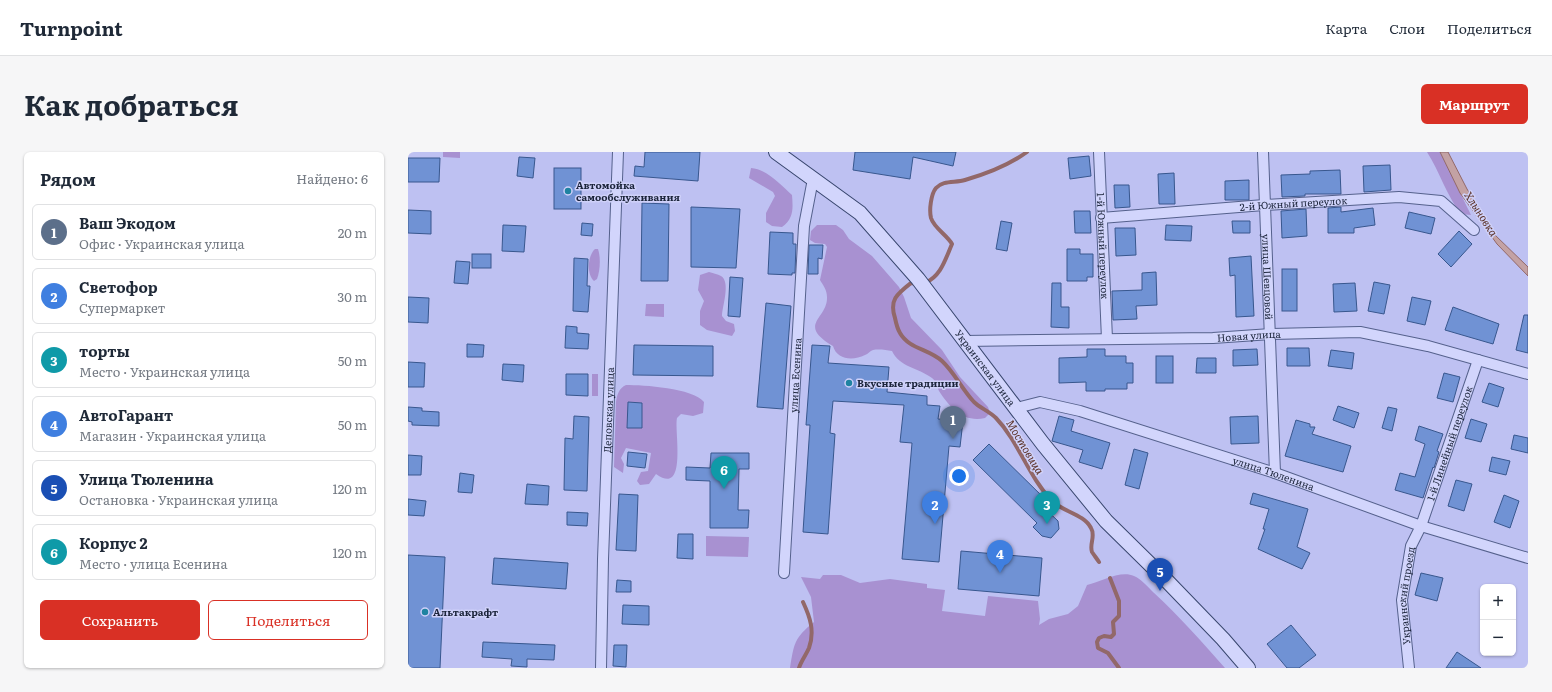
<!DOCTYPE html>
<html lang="ru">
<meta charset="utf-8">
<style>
:root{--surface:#fff;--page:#f6f6f7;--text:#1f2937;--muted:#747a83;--line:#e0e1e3;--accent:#d93025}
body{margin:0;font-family:Literata,serif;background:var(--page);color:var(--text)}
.controls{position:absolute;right:12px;bottom:12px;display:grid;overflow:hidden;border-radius:6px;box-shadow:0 1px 3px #0004}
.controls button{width:36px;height:36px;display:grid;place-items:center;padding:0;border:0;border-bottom:1px solid var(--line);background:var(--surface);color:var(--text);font:20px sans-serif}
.you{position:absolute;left:551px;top:324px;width:14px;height:14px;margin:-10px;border:3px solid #fff;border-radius:50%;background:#1a73e8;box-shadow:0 0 0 6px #1a73e833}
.badge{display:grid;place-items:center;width:26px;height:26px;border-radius:50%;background:var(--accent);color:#fff;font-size:13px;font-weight:700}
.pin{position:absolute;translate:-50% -33px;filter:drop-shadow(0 1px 2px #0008)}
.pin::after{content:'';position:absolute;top:21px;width:14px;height:12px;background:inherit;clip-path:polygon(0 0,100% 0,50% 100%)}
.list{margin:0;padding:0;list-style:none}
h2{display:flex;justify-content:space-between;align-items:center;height:52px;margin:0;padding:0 16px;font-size:17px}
h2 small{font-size:13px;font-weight:400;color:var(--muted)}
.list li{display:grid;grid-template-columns:26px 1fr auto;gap:12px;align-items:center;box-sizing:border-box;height:56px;margin:0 8px 8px;padding:0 8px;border:1px solid var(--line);border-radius:6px}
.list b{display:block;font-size:15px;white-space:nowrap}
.list p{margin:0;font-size:13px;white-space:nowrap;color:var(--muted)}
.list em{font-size:13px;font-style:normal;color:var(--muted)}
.actions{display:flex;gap:8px;padding:12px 16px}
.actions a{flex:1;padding:9px 0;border:1px solid var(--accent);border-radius:6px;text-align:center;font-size:14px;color:var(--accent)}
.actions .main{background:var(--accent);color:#fff}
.map{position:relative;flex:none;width:1120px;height:516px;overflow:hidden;border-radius:6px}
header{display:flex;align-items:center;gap:24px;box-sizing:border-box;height:56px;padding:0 20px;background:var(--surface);border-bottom:1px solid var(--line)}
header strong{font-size:19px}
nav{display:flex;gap:22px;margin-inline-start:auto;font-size:14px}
.intro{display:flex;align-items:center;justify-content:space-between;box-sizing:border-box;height:96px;padding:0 24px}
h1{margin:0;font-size:28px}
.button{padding:10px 18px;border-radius:6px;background:var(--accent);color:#fff;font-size:14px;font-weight:700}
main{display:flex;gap:24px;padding:0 24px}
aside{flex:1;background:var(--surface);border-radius:6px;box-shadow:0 1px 3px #0004}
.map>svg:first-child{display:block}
.green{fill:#a891d1}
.water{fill:#c3a2a4;stroke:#926869}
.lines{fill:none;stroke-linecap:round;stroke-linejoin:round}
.stream{stroke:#926869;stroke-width:4}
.building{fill:#7092d4;stroke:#38578e}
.street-casing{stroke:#55618c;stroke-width:12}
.secondary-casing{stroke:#38466e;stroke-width:16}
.street{stroke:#d2d5fc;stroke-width:10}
.secondary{stroke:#d2d5fc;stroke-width:14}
.poi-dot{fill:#1f83a1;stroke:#cfd1f9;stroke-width:1.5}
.labels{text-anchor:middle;stroke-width:3;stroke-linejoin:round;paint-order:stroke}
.poi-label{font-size:10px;font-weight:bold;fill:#1b243a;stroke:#cfd1f9;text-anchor:start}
.street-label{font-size:10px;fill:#1b243a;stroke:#cfd1f9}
.water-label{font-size:11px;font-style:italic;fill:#5b3229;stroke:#cfd1f9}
</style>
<header>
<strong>Turnpoint</strong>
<nav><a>Карта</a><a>Слои</a><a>Поделиться</a></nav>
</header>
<div class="intro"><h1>Как добраться</h1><a class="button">Маршрут</a></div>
<main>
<aside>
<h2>Рядом<small>Найдено: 6</small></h2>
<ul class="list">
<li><span class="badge" style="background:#5c6f8a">1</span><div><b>Ваш Экодом</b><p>Офис · Украинская улица</p></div><em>20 m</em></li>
<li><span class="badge" style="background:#3f7fe0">2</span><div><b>Светофор</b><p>Супермаркет</p></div><em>30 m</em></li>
<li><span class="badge" style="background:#0f9aa8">3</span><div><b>торты</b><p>Место · Украинская улица</p></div><em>50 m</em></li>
<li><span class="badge" style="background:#3f7fe0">4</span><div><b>АвтоГарант</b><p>Магазин · Украинская улица</p></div><em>50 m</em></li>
<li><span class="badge" style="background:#1a4fb4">5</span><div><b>Улица Тюленина</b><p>Остановка · Украинская улица</p></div><em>120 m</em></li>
<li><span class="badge" style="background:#0f9aa8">6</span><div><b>Корпус 2</b><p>Место · улица Есенина</p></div><em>120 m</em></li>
</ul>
<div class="actions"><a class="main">Сохранить</a><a>Поделиться</a></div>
</aside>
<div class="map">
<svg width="1120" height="516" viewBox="0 0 1120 516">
<rect width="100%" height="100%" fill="#bec1f2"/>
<g class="green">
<polygon points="35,0 52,0 52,6 35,5"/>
<path d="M 1019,0 L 1032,0 L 1063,63 L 1053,62 C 1038,43 1032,20 1019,0 Z"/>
<path d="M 343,16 C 359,17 373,33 384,43 C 385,56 386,67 374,75 L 364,74 L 358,70 L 358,61 L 367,44 L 365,40 L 341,26 Z"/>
<path d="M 409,73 L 428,73 L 435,78 L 441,87 L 464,104 L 491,135 L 496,145 L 503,166 L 534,198 L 552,225 L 580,255 L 582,261 L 577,266 C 556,271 542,256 531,239 C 529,234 528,229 524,226 C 511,216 491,215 484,199 C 478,198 471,197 465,198 C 462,199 460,202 457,203 C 445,209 429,208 425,194 C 388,172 420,167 419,145 C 419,138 415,133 412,128 L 419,95 L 417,92 L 407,91 L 402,88 L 403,79 Z"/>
<path d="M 187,97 L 190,97 C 193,106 192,119 189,127 L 186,129 C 178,122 180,103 187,97 Z"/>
<path d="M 301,120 C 304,121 310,122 313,124 C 323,130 314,155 314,164 L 318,169 L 326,172 L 327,179 L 324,184 L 299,178 L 292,173 L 292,159 L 296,149 L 290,138 L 292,123 Z"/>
<polygon points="238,152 256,152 256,165 237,164"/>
<rect x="184" y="222" width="6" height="22"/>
<path d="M 218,233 C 235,233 285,236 296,250 L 295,261 L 285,264 L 273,262 L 269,266 C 266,279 280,345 248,322 L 241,332 L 232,333 L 229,329 L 233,320 L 240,319 L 243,301 L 218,296 L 213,306 L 216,312 L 215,321 L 206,315 L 208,250 C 209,243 211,236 218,233 Z"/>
<polygon points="298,384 341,385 340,405 298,404"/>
<path d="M 415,423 L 433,423 L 452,431 L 482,427 L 519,432 L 519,436 L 537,438 L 534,459 L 577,464 L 580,444 L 630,449 L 632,467 L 631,473 L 641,467 L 660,462 L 670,454 L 679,433 C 693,430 712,418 726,424 C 733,427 740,435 745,440 C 771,464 794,490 817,516 L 382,516 C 386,492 386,486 406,470 L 403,445 L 393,425 L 412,427 Z"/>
</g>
<polygon class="water" points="1032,0 1040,0 1059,37 1087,83 1120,115 1120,124 1089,92 1052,41"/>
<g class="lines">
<g class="stream">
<path d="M 517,131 C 533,124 537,108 544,92 C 539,83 526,76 523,66 C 521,58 523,42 528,36 C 535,28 547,31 557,28 C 578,22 601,13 619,0"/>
<path d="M 510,132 L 503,131 C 489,142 481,148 487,166 C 488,171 489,176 492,181 C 501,197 521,197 534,209 C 546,220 554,237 566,250 C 572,256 581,259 588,266 C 611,290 620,324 644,349 C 655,360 676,362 683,376 C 688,384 681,392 684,400 C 686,403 689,407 691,410"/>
<polyline points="702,426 711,449 711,464 705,470 706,482 703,485 696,484 691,486 689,490 690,496 700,501 711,516"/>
<path d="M 391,516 C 393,509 398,503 401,496 C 407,479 402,465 395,450"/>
</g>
</g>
<g class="building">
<polygon points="237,0 292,0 290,29 226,24 227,14 236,15"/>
<polygon points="447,0 548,0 545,14 505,5 502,27 445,18"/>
<polygon points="681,4 683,24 662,27 660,6"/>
<polygon points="111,5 127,6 125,26 109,24"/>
<polygon points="0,6 32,6 31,30 0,30"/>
<polygon points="982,13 983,38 956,40 955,14"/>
<rect x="146" y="16" width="27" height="41"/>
<polygon points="932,18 933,42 897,42 897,44 874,45 873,23 902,22 902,19"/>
<polygon points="766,21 767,52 751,52 750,22"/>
<polygon points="841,28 841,48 817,48 817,29"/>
<polygon points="706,33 721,33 722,55 707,56"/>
<polygon points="234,51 261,52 260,129 233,129"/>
<polygon points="283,55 332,57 328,116 283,115"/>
<polygon points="933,55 933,60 965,56 967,73 946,76 946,81 920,81 920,56"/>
<polygon points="898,57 899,84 874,86 873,59"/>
<polygon points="0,58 23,59 23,82 0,81"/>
<polygon points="666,59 682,59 683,81 667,81"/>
<polygon points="1001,60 1027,66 1023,82 997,76"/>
<polygon points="593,69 604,71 599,99 588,97"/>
<polygon points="824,69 842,69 842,81 825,81"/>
<polygon points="174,71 185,72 184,84 173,83"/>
<polygon points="95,73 118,74 116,100 94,99"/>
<polygon points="758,73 784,74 783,89 757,88"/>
<polygon points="707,76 727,76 728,103 708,104"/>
<polygon points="1051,79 1064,92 1043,115 1030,102"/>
<polygon points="362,80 385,81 385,92 388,92 387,121 384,121 384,123 360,122"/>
<polygon points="401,93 415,93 414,107 410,106 410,122 400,122"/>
<polygon points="659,97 672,97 672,102 685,102 685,125 679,125 679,129 659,129"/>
<rect x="64" y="102" width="19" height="14"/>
<polygon points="843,104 846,164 828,165 827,123 822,124 821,106"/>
<polygon points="166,106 180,107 179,134 182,134 180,160 165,159"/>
<polygon points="48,109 62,110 60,132 46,131"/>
<rect x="874" y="117" width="15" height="42"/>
<polygon points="748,120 749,153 728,154 729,167 705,168 704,139 734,138 734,121"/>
<polygon points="322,125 335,126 332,165 320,164"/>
<polygon points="966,130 982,133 976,162 960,159"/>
<polygon points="644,131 653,131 653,155 661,155 661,176 643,175"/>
<polygon points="947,131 949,159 926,160 925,132"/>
<polygon points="0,145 21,146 20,171 0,170"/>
<polygon points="1004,145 1023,149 1017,173 999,169"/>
<polygon points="358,151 383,154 375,257 349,255"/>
<polygon points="1045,155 1091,172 1085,192 1037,178"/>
<polygon points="1116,163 1120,163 1120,201 1108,198"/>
<polygon points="158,174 169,175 169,181 181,182 180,197 157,196"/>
<polygon points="59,192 76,193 75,205 59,205"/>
<polygon points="226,193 305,194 305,224 225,223"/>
<polygon points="404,193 422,194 420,211 481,215 479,240 519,244 519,253 532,254 530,267 555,269 552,295 541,294 531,410 494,407 504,291 492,290 496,253 425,249 422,281 427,282 420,382 395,380 402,273 398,273"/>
<polygon points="879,196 901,196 902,214 879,214"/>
<polygon points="679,197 697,197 697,204 718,204 718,211 725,211 725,231 719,231 719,237 697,237 697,239 678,239 678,230 651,231 651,206 679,205"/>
<polygon points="849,197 850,213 825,214 825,198"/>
<polygon points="923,198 946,201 944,217 920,214"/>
<rect x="748" y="204" width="17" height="27"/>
<polygon points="789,206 808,206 808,221 788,221"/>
<polygon points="0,210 17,211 16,235 0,235"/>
<polygon points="95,212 116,213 115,230 94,228"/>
<polygon points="1036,221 1052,225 1045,250 1029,246"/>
<polygon points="158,222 180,222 180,244 158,243"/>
<polygon points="1081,231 1096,236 1090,255 1074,250"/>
<polygon points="220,250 234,251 234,276 219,276"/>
<polygon points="930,254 951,261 946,276 925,268"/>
<polygon points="0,255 14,256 14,259 31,260 31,274 4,273 4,270 0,269"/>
<polygon points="980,255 989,257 984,279 974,276"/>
<polygon points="166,264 181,265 179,339 156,338 157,286 165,287"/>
<polygon points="651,264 666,268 663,279 702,291 694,317 671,310 675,298 644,289"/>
<polygon points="850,264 851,291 823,292 822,265"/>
<polygon points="1063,267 1079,272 1073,290 1057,286"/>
<polygon points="888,268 902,272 902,275 907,275 904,282 943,294 935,320 877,304"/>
<polygon points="1011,274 1035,282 1029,299 1031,300 1026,316 1025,315 1015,346 987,338 992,321 1007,325 1017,292 1007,288"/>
<polygon points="1106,283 1120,286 1120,301 1103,297"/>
<polygon points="581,292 636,346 631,351 650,369 651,377 643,386 634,384 625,375 629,371 565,308"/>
<polygon points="726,297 740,301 731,337 717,333"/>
<polygon points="220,300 239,302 237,316 219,314"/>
<polygon points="303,301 341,301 341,317 331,317 330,358 341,358 340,376 302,376 302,329 278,328 278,315 302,316"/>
<polygon points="0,303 14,304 13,323 0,323"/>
<polygon points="1084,305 1102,309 1098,323 1081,319"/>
<polygon points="52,321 66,323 64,341 50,340"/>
<polygon points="1048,328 1064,332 1056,359 1040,354"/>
<polygon points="119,332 141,334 140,353 117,352"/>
<polygon points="845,341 900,357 889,395 902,401 894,417 850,397 857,377 855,377 861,357 842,352"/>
<polygon points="211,342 230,343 228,399 208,398"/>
<polygon points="1096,343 1111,349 1102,376 1086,370"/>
<polygon points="0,347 18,349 16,364 0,363"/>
<polygon points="159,360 180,361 179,374 159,373"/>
<polygon points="270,382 285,382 285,407 269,406"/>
<polygon points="553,399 634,406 631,444 550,437"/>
<polygon points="0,403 37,405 32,516 0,516"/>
<polygon points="86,406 160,411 158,437 84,432"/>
<polygon points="1013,421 1035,426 1029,449 1007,443"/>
<polygon points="209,428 223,429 223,440 208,440"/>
<polygon points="215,453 241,454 241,473 214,472"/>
<polygon points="883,473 908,503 891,516 879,516 859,492"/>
<polygon points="75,490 147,493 146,508 119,507 119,515 103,514 104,507 74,505"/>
<polygon points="206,493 219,493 218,515 205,514"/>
<polygon points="1049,500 1073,516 1038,516"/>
</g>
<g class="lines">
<defs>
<g id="street">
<path id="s1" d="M 691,0 L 699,187"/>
<path id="s2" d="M 855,0 L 867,321"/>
<path id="s3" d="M 693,66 L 856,53 L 991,45 L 1033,49 L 1066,78"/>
<path id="s4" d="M 556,189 L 805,186 L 863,182 L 952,180 L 1020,194 L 1120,222"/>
<path id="s5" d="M 609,256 L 632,250 L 672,259 L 867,321 L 1013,374 L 1120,406"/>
<path id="s6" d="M 376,421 L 396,74 L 405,27"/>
<path id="s7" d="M 193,516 L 195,407 L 210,0"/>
<path id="s8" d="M 1001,516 L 994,448 L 1003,394 L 1013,374 L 1070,208"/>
</g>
<g id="secondary">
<path id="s9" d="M 368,0 L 452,61 L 510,127 L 635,292 L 698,369 L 759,429 L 815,487 L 840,516"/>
</g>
</defs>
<use href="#street" class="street-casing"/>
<use href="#secondary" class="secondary-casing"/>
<use href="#street" class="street"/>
<use href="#secondary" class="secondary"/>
</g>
<g class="poi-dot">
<circle cx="160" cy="39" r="4"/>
<circle cx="441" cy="231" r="4"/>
<circle cx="17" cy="460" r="4"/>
</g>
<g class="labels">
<g class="poi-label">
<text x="168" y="37">Автомойка<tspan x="168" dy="12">самообслуживания</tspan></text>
<text x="449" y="235">Вкусные традиции</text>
<text x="25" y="464">Альтакрафт</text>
</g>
<g class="street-label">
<text dy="4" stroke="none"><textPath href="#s3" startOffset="193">2-й Южный переулок</textPath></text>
<text dy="4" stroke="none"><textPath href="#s1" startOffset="94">1-й Южный переулок</textPath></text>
<text dy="4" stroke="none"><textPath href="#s2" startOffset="125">улица Шевцовой</textPath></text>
<text dy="4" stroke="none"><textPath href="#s4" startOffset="285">Новая улица</textPath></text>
<text dy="4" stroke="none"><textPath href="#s9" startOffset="303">Украинская улица</textPath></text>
<text dy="4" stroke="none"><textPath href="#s6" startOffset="198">улица Есенина</textPath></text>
<text dy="4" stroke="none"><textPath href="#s7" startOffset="258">Деповская улица</textPath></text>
<text dy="4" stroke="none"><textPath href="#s8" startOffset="233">1-й Линейный переулок</textPath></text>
<text dy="4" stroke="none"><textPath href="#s5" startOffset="268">улица Тюленина</textPath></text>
<text dy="4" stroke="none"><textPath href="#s8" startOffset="73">Украинский проезд</textPath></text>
</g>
<g class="water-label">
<text transform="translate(1073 62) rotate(57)" y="4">Хлыновка</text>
<text transform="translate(617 295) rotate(59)" y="4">Мостовица</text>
</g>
</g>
</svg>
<div class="controls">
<button>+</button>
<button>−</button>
</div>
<div class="you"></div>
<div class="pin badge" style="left:545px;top:287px;background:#5c6f8a">1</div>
<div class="pin badge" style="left:527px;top:372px;background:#3f7fe0">2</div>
<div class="pin badge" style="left:639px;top:372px;background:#0f9aa8">3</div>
<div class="pin badge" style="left:592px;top:421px;background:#3f7fe0">4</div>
<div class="pin badge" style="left:752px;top:439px;background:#1a4fb4">5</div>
<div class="pin badge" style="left:316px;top:337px;background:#0f9aa8">6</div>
</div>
</main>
